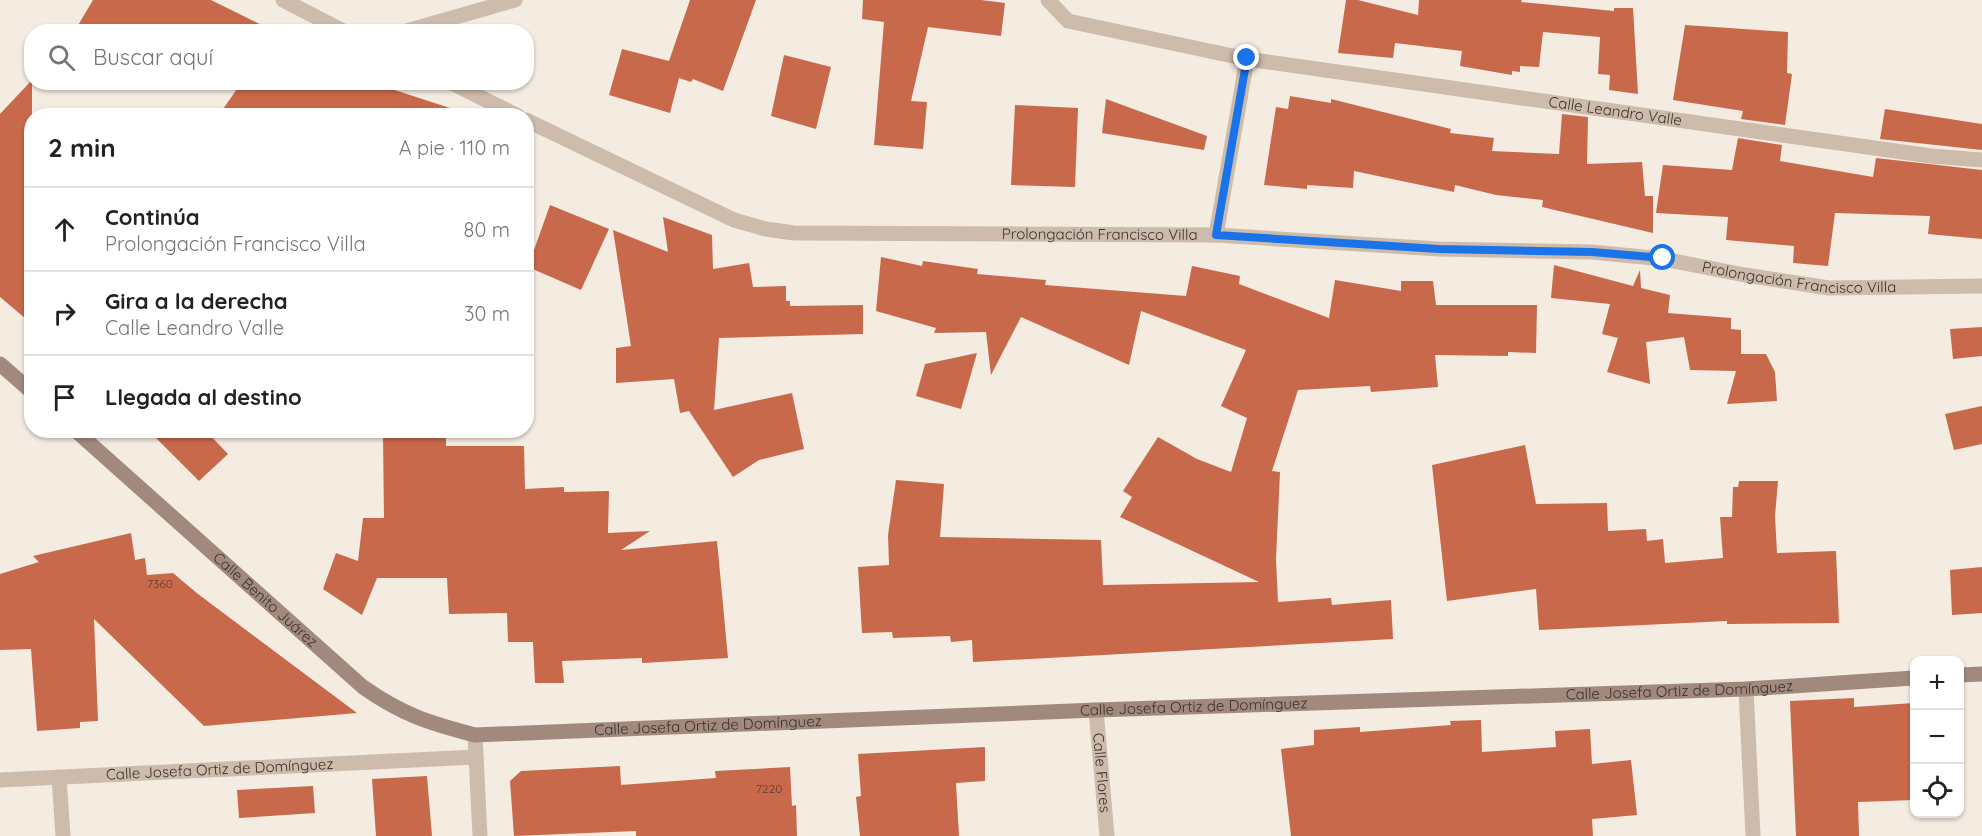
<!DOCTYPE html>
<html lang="es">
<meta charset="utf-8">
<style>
:root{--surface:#fff;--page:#f6f6f6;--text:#222;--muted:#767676;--line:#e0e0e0}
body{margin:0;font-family:Quicksand,sans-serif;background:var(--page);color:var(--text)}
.controls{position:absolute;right:18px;bottom:18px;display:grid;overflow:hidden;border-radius:12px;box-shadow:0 2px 4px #0004}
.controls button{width:54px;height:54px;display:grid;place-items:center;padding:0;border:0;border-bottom:2px solid var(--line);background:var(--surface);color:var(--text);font:30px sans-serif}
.stop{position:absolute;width:18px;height:18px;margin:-14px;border:4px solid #1a73e8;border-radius:50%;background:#fff}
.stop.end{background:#1a73e8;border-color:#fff;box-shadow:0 2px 6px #0008}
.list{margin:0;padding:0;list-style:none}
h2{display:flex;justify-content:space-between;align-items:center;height:78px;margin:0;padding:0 24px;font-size:26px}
h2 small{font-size:20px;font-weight:400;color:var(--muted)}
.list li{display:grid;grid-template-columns:39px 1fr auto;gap:18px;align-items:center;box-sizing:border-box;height:84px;padding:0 24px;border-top:2px solid var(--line)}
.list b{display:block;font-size:22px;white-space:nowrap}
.list p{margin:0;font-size:20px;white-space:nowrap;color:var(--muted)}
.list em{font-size:20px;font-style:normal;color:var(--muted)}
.icon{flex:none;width:33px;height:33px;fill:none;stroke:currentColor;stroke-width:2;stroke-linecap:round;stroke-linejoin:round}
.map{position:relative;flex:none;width:1982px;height:836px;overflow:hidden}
.search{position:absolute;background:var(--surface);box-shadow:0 2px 4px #0004;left:24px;top:24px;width:510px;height:66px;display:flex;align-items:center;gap:15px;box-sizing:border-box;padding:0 21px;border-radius:24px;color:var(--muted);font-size:22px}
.panel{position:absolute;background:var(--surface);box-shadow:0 2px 4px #0004;left:24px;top:108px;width:510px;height:330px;border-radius:24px}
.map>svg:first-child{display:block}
.building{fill:#c8694b}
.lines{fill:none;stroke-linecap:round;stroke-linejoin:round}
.minor{stroke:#cdbbac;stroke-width:15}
.secondary{stroke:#a18a7d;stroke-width:15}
.route{stroke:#1a73e8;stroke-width:8}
.labels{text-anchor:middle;stroke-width:6;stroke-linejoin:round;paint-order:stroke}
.number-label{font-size:12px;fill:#5e3e33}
.street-label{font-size:15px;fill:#3b302b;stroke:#fbf5ee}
</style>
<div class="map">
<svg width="1982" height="836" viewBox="0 0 1982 836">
<rect width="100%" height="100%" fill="#f4ebe1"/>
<g class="building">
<polygon points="93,0 211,0 276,32 74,32"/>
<polygon points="690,0 756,0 723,91 693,79 691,82 679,78 670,113 609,95 622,49 669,61"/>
<polygon points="863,0 981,0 1005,3 1001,36 928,27 911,101 927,102 923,149 874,145 884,22 862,19"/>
<polygon points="1346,0 1358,0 1418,15 1419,0 1522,0 1521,2 1614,11 1614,8 1633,8 1638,94 1609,90 1610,75 1598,74 1600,37 1543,32 1539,67 1520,66 1520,72 1512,71 1512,75 1460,66 1462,51 1395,43 1393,58 1338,53"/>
<polygon points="1685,25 1788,32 1787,73 1792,74 1785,125 1741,119 1743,111 1673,100"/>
<polygon points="784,55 831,67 816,129 771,116"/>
<polygon points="32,80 32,324 0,297 0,114"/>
<polygon points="242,82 370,82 453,109 452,116 218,116"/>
<polygon points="1290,96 1331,103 1331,99 1451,129 1450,133 1494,138 1492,151 1559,154 1562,114 1588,117 1587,164 1642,162 1645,196 1653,196 1653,233 1542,207 1543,200 1496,195 1455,185 1454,192 1354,171 1353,188 1307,185 1307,189 1264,185 1276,107 1288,109"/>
<polygon points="1106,99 1207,136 1204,150 1102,133"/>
<polygon points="1015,105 1078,108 1075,187 1011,185"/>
<polygon points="1885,109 1982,124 1982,150 1880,139"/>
<polygon points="1738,138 1782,145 1780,161 1873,177 1876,158 1982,170 1982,239 1928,234 1930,216 1835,213 1828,266 1793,263 1794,246 1726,240 1728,217 1656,213 1663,165 1732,170"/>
<polygon points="550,205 609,229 581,290 528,267"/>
<polygon points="663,217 712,235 713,269 749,263 753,287 786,286 786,301 790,301 790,306 863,305 863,334 719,338 714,410 792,393 804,449 759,460 733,477 689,411 680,413 674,379 616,383 616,348 631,346 613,230 668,252"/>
<polygon points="881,257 922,266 923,261 978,269 977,274 1046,280 1045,285 1186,296 1192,266 1240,276 1239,284 1329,318 1335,280 1401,291 1401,281 1433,281 1436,305 1537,305 1536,353 1508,352 1508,356 1435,355 1438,387 1371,392 1370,386 1298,390 1272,471 1280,472 1276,559 1278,602 1331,598 1332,605 1391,600 1393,639 973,662 972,640 951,642 950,636 893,638 892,632 862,633 858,567 889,565 888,535 896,480 944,484 940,537 1101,540 1103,585 1259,582 1120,517 1132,497 1123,491 1158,437 1197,459 1231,472 1247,418 1221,406 1246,350 1141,311 1129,365 1021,317 991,375 986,332 934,333 936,328 876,311"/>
<polygon points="1554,265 1633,286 1640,270 1641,288 1670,295 1668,313 1731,318 1731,329 1741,330 1741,354 1766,354 1775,372 1777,401 1727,404 1736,371 1690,370 1684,337 1646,342 1650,384 1607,372 1618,338 1602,334 1610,304 1551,298"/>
<polygon points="1982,327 1982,356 1953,359 1950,329"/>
<polygon points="977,353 961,409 916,396 925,364"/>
<polygon points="1982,406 1982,444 1954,450 1945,414"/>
<polygon points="148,430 205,430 228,454 199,481"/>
<polygon points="446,434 446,446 524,446 525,489 564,487 564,492 609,491 608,533 650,531 621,550 717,541 728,658 642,663 642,658 562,661 564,683 535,683 533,642 508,642 507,613 449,614 447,578 377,578 362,615 323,589 336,553 358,561 363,518 384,518 383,435"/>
<polygon points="1525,445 1536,504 1607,503 1608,531 1646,529 1647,541 1663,539 1665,563 1723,558 1720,517 1732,517 1733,487 1738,487 1739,481 1778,481 1775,516 1777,553 1836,551 1839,623 1727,624 1727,621 1539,630 1536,589 1447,601 1432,465"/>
<polygon points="131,533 135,560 145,558 147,575 173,573 198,594 357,713 204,726 94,619 98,721 80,722 80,728 37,731 31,649 0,650 0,574 39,562 33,556"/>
<polygon points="1982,567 1982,613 1952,615 1950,570"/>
<polygon points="1854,698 1854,707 1914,703 1914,800 1858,802 1859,836 1796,836 1790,701"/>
<polygon points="1481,720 1482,752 1556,747 1555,731 1590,729 1592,764 1631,760 1637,815 1592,819 1593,836 1291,836 1281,749 1314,745 1314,730 1360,727 1360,732 1451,725 1450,721"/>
<polygon points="985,747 985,781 956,783 959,836 860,836 856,797 861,796 858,754"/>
<polygon points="620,766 621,785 716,778 715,771 790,767 792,806 796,805 797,836 636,836 636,831 514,836 510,781 521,771"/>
<polygon points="427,776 432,836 376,836 372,779"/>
<polygon points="313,786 315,813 239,818 237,790"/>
</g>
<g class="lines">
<g class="minor">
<polyline points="283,0 345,32"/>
<path id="s1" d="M 1048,0 L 1068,21 L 1247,59 L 1931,156 L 1982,160"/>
<polyline points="403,32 515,0"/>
<polyline points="450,82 518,116"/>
<path id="s2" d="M 526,120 L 734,220 L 766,229 L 794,233 L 1216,235 L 1439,249 L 1592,252 L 1663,259 L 1745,275 L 1829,288 L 1982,286"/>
<polyline points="1216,235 1247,59"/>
<polyline points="1746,689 1753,836"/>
<path id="s3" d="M 1096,710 L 1107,836"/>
<polyline points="475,735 480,836"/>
<polyline points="59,777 63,836"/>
<path id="s4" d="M 0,780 L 476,757"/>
</g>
<g class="secondary">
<polyline points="0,364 32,392"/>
<path id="s5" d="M 75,430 L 363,687 C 403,715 429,723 475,735 L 1096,710 L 1746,689 L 1914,678"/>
<polyline points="1960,675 1982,674"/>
</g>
</g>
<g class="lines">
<polyline class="route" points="1247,58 1216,235 1439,249 1592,252 1663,258"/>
</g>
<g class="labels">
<g class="number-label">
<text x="160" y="588">7360</text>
<text x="769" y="793">7220</text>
</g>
<g class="street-label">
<text dy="5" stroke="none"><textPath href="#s1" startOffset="584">Calle Leandro Valle</textPath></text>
<text dy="5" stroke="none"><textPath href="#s2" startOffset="598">Prolongación Francisco Villa</textPath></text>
<text dy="5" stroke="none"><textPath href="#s2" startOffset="1300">Prolongación Francisco Villa</textPath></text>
<text dy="5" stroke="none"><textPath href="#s5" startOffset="255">Calle Benito Juárez</textPath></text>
<text dy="5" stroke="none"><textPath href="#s5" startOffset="1714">Calle Josefa Ortiz de Domínguez</textPath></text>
<text dy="5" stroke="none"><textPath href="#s5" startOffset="1228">Calle Josefa Ortiz de Domínguez</textPath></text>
<text dy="5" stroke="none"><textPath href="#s5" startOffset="742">Calle Josefa Ortiz de Domínguez</textPath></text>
<text dy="5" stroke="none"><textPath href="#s4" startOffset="220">Calle Josefa Ortiz de Domínguez</textPath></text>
<text dy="5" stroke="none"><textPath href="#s3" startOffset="63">Calle Flores</textPath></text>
</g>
</g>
</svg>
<div class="controls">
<button>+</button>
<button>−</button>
<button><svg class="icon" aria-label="locate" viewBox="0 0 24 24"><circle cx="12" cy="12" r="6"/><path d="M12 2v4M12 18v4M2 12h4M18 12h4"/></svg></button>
</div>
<div class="stop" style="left:1663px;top:258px"></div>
<div class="stop end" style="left:1247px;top:58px"></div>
<div class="search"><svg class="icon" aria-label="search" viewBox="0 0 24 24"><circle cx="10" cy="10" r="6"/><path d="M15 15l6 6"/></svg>Buscar aquí</div>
<section class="panel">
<h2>2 min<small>A pie · 110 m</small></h2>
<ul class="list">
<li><svg class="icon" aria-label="ahead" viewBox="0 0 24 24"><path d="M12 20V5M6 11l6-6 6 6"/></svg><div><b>Continúa</b><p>Prolongación Francisco Villa</p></div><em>80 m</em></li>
<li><svg class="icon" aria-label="right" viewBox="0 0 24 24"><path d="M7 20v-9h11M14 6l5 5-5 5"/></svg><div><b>Gira a la derecha</b><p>Calle Leandro Valle</p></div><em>30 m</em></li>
<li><svg class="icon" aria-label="arrive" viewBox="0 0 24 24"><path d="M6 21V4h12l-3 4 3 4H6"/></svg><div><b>Llegada al destino</b></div></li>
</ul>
</section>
</div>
